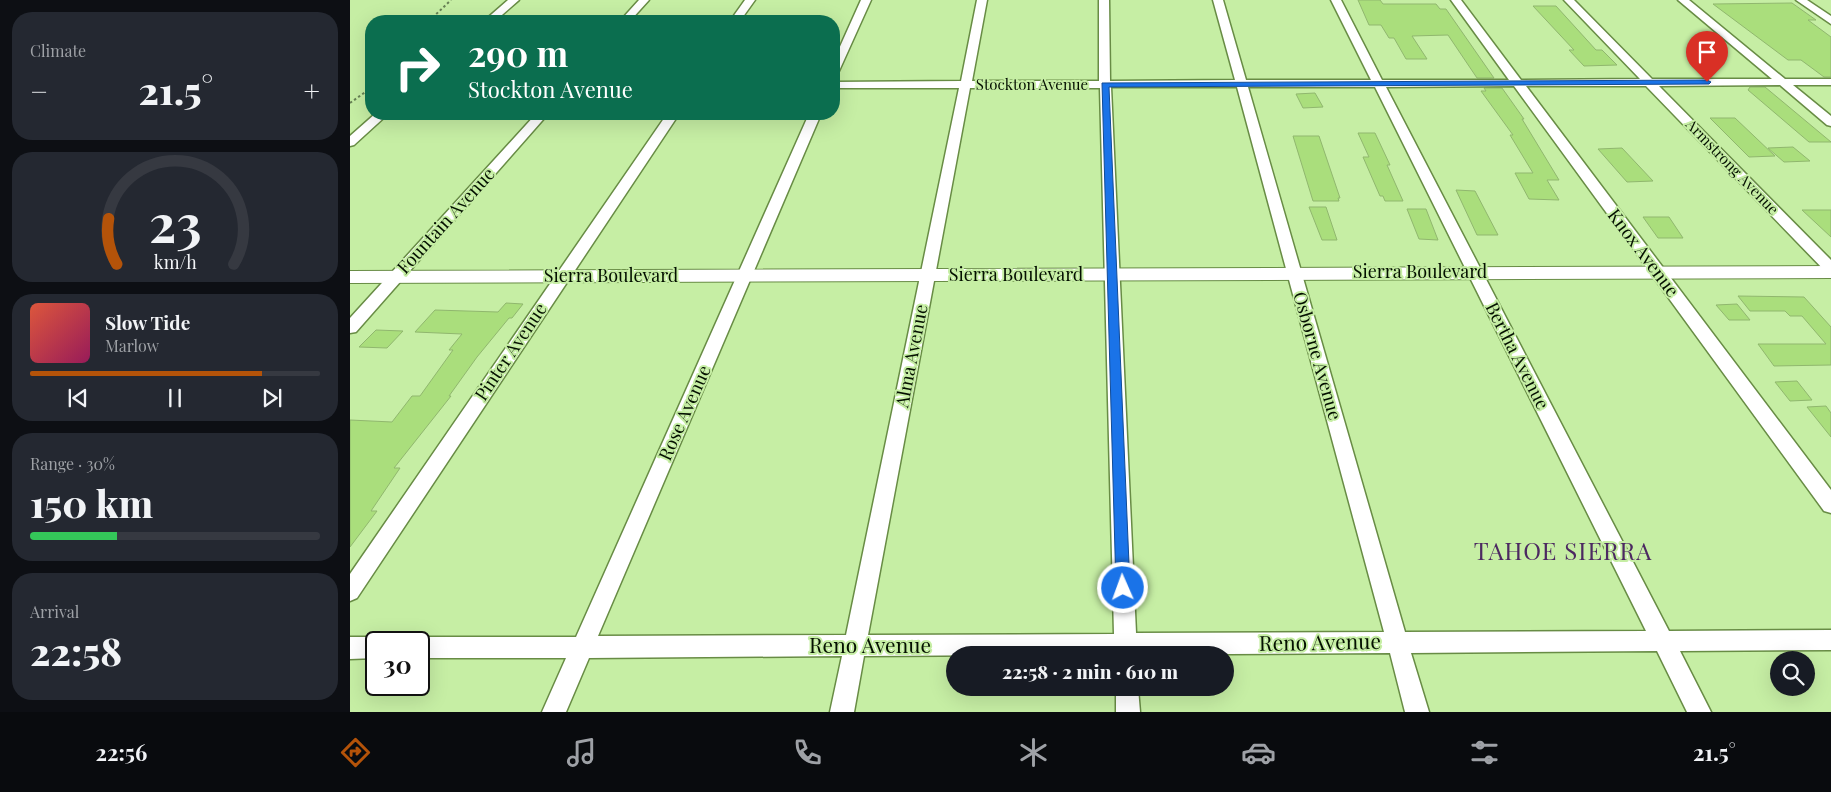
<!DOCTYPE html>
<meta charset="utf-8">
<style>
:root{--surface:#171b24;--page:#242831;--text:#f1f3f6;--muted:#9ea1a6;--line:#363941;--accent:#b45309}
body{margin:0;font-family:"Playfair Display",serif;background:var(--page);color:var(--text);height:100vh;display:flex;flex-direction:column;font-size:19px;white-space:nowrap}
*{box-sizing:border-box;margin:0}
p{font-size:16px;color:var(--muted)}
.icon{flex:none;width:28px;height:28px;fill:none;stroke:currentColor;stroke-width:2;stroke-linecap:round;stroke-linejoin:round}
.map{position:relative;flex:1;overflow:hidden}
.panel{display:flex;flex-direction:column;gap:12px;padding:12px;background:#0d0f14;width:350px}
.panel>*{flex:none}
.hud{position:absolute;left:15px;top:15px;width:475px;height:105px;border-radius:20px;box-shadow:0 5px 20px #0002;background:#0b6e4f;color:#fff;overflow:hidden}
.tools{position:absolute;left:1420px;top:651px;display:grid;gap:10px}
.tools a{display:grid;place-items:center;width:45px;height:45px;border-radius:50%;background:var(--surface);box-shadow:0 5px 20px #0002;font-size:25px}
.speed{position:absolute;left:15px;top:631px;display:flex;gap:10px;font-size:25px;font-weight:700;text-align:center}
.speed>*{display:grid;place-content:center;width:65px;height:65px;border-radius:50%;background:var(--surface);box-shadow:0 5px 20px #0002;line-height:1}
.speed .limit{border:2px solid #111;border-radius:8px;background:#fff;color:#111}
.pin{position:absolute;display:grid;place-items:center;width:42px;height:42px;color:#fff;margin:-51px -21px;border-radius:50% 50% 50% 0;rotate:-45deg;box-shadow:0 0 5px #0007}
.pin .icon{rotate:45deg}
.me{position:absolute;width:55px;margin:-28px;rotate:358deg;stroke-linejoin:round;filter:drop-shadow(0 0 4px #0008)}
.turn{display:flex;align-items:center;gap:18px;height:105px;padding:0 20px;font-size:22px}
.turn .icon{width:65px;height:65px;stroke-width:2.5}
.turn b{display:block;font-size:35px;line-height:42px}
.big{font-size:38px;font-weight:800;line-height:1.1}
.panel .tile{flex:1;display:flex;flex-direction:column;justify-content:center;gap:8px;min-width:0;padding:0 18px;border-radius:20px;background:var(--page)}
.panel .dial{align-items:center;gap:0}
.dial svg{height:130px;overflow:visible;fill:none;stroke:var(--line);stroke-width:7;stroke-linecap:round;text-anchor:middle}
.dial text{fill:var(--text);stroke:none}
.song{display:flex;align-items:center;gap:15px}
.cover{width:60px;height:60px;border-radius:8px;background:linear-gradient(135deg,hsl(10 70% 55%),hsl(330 70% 35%))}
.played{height:5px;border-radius:2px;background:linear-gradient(90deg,var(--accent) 80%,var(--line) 80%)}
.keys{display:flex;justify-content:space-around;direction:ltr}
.heat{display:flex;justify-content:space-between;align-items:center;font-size:28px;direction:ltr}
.charge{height:8px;border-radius:4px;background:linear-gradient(90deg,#34c759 30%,var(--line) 0)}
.trip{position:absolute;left:596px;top:646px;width:288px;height:50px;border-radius:25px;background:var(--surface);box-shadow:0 5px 20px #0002;font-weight:800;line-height:50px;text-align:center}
.tabs{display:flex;height:80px;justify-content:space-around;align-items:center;background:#090b0e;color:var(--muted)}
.tabs .icon{width:35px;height:35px}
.tabs .on{color:var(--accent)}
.tabs b{font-size:22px;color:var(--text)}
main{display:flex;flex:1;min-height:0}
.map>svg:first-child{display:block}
</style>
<main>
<section class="panel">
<div class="tile"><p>Climate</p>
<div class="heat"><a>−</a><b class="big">21.5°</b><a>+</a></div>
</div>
<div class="tile dial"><svg viewBox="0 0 100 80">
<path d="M14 69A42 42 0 1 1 86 69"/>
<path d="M14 69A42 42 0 0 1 9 41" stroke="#b45309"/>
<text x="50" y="56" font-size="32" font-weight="700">23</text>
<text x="50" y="72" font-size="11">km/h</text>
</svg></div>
<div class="tile">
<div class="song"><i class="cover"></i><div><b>Slow Tide</b><p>Marlow</p></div></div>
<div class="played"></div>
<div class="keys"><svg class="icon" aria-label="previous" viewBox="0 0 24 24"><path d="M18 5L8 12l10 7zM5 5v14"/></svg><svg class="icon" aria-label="pause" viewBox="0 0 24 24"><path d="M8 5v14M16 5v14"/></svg><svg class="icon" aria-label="next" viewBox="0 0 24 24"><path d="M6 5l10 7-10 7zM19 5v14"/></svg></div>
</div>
<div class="tile"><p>Range · 30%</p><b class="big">150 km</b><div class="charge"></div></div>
<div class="tile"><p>Arrival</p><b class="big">22:58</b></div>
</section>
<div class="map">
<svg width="1481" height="712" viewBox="0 0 1481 712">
<rect width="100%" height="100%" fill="#c6eea4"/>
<path fill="#aade7c" stroke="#90b76e" d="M1008,0H1030L1033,4H1086L1090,9H1096L1144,78H1127L1098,35L1062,36L1077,59H1056L1044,38H1039L1031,25H1019Z
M1442,3L1466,20H1458L1481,37V77H1474L1451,60H1438L1363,4Z
M1183,6H1206L1246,50H1252L1267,65L1234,66L1219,50H1224Z
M1400,87H1415L1481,142H1459L1398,90Z
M1134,88H1152L1174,119H1172L1209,180H1197L1209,200L1179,199L1165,173H1183L1160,135H1163L1131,91H1136Z
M965,93L973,107L953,108L946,94Z
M1360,118H1385L1425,156L1399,157Z
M1008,133H1025L1040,165H1037L1053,201H1035L1033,196H1030L1013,157H1019Z
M943,136H969L990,198H988L989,201H963Z
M1443,147L1460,161L1434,162L1418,148Z
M1272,148L1303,181L1277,182L1248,149Z
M1106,190L1125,191L1148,235H1127Z
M959,207H976L987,240H972Z
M1057,209H1076L1088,240L1069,239Z
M1452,210H1481V237Z
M1293,217H1319L1333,238H1308Z
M1388,296L1454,297L1481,327V365L1424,366L1408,344H1476L1452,316H1440L1435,311H1400Z
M156,303L173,304L162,318H159L127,357L99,396H101L44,468H50L21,511H27L0,547V420L42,422L62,396H70L103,350H99L112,334L65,332L85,310L148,312Z
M1387,304L1400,320H1379L1366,305Z
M26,330L53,331L37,348L9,347Z
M1447,381L1462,400L1440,401L1425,382Z
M1476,406L1481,413V437L1457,407Z"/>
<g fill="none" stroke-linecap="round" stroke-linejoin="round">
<defs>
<path id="minor" d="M158,0H169L145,21H134Z
M289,0H299L280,21H270Z
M395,0H405L390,21H380Z
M511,0H521L489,71L484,74V60Z
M627,0H637L622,81H749V0H759L760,81L885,80L863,0H873L896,80H1021L981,0H991L1032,80H1159L1101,0H1111L1171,80L1290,79L1214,0H1224L1302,79H1422L1328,0H1339L1435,79H1481V85H1443L1481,116V126L1477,125L1430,85L1309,86L1481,260V274L1476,272L1296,86H1176L1481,490V513L1474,511L1164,86L1036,87L1319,631L1481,630V650L1330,651L1361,712H1337L1307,651L1061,653L1079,712H1055L1040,653L514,656L504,712H480L492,656L239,658L216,712H192L216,658H69V642H60L69,637H226L459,114H471L248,636L496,635L609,88H484V82L611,81ZM761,87H887L1034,632L786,633ZM898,87H1025L1296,631L1055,632ZM620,88H750L764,634L518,635Z
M1446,0H1457L1481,16V24Z
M25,114H38L4,145L0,146V136Z
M186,114H198L6,332L0,333V318Z
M317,114H329L7,598L0,601V574Z
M0,637H26L35,642H26V658L0,659Z
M766,688H788L790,712H766Z"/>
<path id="tertiary" d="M1481,266V278L0,283V271Z"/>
</defs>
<use href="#minor" stroke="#688c45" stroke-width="3"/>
<use href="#tertiary" stroke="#688c45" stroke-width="2"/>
<path stroke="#678154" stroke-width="2" stroke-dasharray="2.5 2.5" stroke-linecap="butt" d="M79,21L101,0
M0,103L21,88"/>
<use href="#minor" fill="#fff" fill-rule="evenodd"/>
<use href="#tertiary" fill="#fff" fill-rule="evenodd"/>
</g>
<path fill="#1a73e8" stroke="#114b97" d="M1357,80L1361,82L1359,84L759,87L780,588L778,593L773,595L768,593L766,588L752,83Z"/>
<g text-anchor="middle" stroke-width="4" stroke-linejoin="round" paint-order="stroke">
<g font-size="15" fill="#041000" stroke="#c6eea4">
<text x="682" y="90">Stockton Avenue</text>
<text transform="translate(1382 167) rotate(46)" y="5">Armstrong Avenue</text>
</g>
<g font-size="18" fill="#041000" stroke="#c6eea4">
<text transform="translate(96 221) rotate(-48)" y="6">Fountain Avenue</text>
<text transform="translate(1293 253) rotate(53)" y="6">Knox Avenue</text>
<text x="1070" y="278">Sierra Boulevard</text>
<text x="666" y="281">Sierra Boulevard</text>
<text x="261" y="282">Sierra Boulevard</text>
<text transform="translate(161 352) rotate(-56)" y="6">Pinter Avenue</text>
<text transform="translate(562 356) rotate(-79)" y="6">Alma Avenue</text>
<text transform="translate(967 356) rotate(74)" y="6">Osborne Avenue</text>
<text transform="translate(1167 356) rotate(63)" y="6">Bertha Avenue</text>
<text transform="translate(335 413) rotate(-66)" y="6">Rose Avenue</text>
</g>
<g font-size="21" fill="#041000" stroke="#c6eea4">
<text transform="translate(970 643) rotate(-1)" y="7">Reno Avenue</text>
<text x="520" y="653">Reno Avenue</text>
</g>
<g font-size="24" letter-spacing="1" fill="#4c2961" stroke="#c6eea4">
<text x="1213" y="560">TAHOE SIERRA</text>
</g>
</g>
</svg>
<div class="tools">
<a><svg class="icon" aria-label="search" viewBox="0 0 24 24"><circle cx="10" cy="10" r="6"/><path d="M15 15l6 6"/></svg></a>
</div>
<div class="speed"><div class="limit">30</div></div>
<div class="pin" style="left:1357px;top:82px;background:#d93025"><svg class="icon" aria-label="arrive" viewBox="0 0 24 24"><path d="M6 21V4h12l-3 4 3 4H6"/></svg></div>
<svg class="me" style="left:773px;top:588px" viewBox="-20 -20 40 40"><circle r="17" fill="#1a73e8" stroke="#fff" stroke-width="3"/><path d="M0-11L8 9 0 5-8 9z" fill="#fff"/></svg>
<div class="trip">22:58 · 2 min · 610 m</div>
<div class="hud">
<div class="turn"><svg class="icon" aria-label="right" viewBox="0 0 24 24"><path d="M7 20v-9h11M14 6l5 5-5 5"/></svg><div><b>290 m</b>Stockton Avenue</div></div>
</div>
</div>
</main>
<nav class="tabs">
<b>22:56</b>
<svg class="icon on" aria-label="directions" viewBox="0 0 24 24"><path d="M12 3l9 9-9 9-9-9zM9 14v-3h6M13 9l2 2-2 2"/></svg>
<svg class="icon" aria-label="music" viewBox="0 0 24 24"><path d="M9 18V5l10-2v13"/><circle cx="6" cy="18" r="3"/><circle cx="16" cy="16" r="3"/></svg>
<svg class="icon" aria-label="phone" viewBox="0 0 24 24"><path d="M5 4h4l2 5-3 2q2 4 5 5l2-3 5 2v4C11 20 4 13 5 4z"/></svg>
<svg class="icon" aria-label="climate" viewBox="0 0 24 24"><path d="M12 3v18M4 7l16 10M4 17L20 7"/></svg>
<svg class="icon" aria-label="car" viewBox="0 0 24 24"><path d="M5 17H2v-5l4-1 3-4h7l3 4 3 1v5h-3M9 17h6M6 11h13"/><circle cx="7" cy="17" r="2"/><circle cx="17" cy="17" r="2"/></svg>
<svg class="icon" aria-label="filters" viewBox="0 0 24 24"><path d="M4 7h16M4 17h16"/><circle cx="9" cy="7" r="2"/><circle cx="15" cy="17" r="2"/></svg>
<b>21.5°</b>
</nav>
